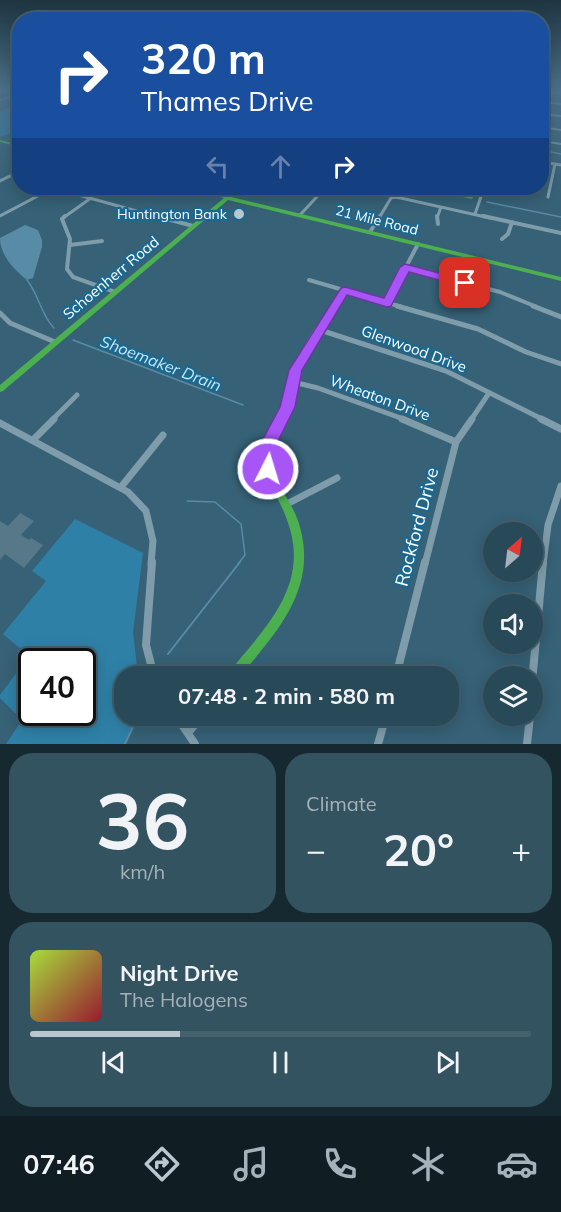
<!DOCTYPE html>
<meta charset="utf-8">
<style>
:root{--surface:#284958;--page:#345361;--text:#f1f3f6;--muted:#a5b2ba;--line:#44616e;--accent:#b9c8cf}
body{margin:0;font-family:Mulish,sans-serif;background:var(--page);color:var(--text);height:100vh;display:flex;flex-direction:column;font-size:22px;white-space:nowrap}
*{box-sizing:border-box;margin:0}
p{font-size:20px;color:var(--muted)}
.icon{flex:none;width:33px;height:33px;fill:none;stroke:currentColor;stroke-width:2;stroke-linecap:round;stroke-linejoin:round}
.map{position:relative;height:744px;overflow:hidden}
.drawer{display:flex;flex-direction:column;gap:9px;padding:9px;background:#162830;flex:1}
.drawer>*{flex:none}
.banner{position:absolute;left:12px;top:12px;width:537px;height:183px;border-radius:24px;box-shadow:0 3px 15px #0003,0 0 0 2px var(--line);background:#1a4fa0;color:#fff;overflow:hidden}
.needle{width:39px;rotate:28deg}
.tools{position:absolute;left:483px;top:522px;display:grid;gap:12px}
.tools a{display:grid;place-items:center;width:60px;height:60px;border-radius:50%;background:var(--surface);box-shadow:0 3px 15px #0003,0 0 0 2px var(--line);font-size:30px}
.speed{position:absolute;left:18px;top:648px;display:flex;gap:12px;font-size:30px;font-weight:700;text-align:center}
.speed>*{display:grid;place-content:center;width:78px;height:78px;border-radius:50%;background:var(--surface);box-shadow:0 3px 15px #0003,0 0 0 2px var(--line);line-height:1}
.speed .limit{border:3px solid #111;border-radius:9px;background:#fff;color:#111}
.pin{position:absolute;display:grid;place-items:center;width:51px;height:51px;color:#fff;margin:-26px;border-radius:12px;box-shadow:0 3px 9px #0006}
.me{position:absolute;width:66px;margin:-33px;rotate:5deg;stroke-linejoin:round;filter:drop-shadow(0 0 4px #0008)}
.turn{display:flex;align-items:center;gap:21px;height:126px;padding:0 30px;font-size:27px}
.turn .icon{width:78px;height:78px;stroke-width:2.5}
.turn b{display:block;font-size:42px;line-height:51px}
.lanes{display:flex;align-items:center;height:57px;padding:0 30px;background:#0003;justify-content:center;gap:30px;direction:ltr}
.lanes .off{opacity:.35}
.big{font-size:45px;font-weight:700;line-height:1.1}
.drawer .widget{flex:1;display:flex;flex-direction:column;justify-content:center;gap:9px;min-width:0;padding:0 21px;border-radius:24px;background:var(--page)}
.drawer .dial{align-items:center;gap:0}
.dial b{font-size:78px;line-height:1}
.song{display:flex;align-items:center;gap:18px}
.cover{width:72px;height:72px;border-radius:9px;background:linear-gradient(135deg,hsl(80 70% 55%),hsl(350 70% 35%))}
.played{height:6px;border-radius:3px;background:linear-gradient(90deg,var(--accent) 30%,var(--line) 30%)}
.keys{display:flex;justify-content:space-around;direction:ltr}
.heat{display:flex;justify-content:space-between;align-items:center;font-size:33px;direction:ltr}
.drawer .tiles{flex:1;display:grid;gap:9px;grid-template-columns:1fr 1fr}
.widget:last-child{grid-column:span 2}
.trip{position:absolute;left:114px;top:666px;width:345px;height:60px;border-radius:24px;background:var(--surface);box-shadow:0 3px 15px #0003,0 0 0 2px var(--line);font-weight:700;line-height:60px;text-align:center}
.menu{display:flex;height:96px;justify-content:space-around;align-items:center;background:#101d23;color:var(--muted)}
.menu .icon{width:42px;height:42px}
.menu .selected{color:var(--accent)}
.menu b{font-size:27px;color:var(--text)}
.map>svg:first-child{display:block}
</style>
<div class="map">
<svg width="561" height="744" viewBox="0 0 561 744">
<rect width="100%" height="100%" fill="#366176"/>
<path fill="#2f80a7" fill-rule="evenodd" d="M19,104V129L0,137V111Z
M75,519L143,553L133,632L138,676H124V716H138L125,744H6L22,720L0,698V695L29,656L3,634L46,581L32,571ZM32,662H82V712H32Z"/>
<path fill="#588ba5" d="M25,225L38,230L42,240V247L33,278L27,280C14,270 0,255 0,238Z"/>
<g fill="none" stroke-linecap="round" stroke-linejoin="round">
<path stroke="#588ba5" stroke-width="1.5" d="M542,150L561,154
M417,188L472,198
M487,202L561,217
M27,280C39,295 41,315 54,328
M73,340L243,405
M187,501L215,502L241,524L245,555L238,564"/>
<path stroke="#588ba5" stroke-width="2" d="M168,654L240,562
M125,744L138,716"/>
</g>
<path fill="#567888" d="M20,513L34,521L21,535L29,540L31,538L43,545L24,568L5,554L0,560V521L8,526Z"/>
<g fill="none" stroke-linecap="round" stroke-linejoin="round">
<path stroke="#7e9ca9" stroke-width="2" d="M4,90L16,95
M542,91L561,93
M0,100L20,94
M542,102L561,104
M542,114L561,116
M542,127L561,130
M542,141L561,144
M11,143L20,140"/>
<path stroke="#7e9ca9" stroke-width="3" d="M542,162L561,165
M0,181L20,171
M53,188L162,218
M548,197L555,164
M475,214L484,188
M300,215L325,188
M0,216L53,188
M63,218L91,198
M379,218L391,198L396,197L490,218
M437,218L441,207"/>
<path stroke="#7e9ca9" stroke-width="4" d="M65,216L62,219L70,239L67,269L73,277L115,292
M156,216L193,226
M437,216L438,224
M483,216L561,233
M370,232L380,216
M502,239L508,234L512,222
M70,245L102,241
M405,267L500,292L537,307
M309,280L402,307
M387,303L418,244"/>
<path stroke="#7e9ca9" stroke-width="5" d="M397,306L478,329L526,352L561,364
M533,306L561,317
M0,313L10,323L55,342
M320,330L446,371L544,420
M293,382L318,388L406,420
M52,420L77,395
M471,420L489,393"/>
<path stroke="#7e9ca9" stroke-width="7" d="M402,419L456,442
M541,419L561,429
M0,423L128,492L146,511L153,541L151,564
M33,440L54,419
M121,487L163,435
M285,505L337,478
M425,564L456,442L472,419
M543,564L548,525L561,486"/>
<path stroke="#7e9ca9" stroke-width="8" d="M152,562L146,645L154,676
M396,676L425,562
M532,683L543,562
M176,716L195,744
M188,733L202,716
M378,744L386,716
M527,744L530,716"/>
<path fill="#4caf50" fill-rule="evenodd" d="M0,140L20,145V147L0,142Z
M185,188H191L226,196L237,188H241L231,197L561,277V281L228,200L3,391L0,392V385L224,198Z
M345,289L348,291C333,314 315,335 304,360C298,376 297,393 291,409C285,424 273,438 272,455C271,479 289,497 297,518C321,584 280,629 240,676H227L229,672C267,626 311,584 287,520C280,498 263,481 264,456C264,439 276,426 282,410C288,396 289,381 294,366C305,338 325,314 343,290Z"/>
</g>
<linearGradient id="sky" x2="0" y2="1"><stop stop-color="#1e3541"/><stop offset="0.46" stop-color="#4c708a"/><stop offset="1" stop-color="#4c708a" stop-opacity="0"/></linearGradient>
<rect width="561" height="194" fill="url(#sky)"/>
<path fill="#a855f7" stroke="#6d37a1" stroke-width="1.5" d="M405,264L469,281L471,283L465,287L409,272L391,306L387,307L347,295L302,370L295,407L278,441L277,469L274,474L268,476L263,474L260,469L262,441L280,407L289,370L341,288L345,287L384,298L400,267Z"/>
<circle fill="#b9c8cf" stroke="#1b6991" stroke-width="2" cx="239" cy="214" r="6"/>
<g text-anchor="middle" stroke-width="4.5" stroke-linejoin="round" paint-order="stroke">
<g font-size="14" fill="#fff" stroke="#1b6991" text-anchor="end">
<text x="227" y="219">Huntington Bank</text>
</g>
<g font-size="14" fill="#fff" stroke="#1b6991">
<text transform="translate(377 220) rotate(14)" y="5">21 Mile Road</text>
</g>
<g font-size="15" fill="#fff" stroke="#1b6991">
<text transform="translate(111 278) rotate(-40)" y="5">Schoenherr Road</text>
<text transform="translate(414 349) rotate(20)" y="5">Glenwood Drive</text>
<text transform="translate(380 398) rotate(20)" y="5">Wheaton Drive</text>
</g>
<g font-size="16" font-style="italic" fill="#c2e6f6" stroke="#1b6991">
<text transform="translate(161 363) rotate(21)" y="6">Shoemaker Drain</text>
</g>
<g font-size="18" fill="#fff" stroke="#1b6991">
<text transform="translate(417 527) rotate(-75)" y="6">Rockford Drive</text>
</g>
</g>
</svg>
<div class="tools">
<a><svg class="needle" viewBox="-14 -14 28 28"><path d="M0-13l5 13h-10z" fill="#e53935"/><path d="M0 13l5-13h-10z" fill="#a5b2ba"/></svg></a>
<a><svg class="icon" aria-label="sound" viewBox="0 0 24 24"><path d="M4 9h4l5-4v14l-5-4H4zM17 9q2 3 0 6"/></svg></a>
<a><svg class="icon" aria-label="layers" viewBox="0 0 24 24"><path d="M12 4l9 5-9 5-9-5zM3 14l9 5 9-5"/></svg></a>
</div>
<div class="speed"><div class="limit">40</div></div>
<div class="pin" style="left:465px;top:283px;background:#d93025"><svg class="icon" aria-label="arrive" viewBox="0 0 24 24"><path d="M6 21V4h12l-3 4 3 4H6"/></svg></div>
<svg class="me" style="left:268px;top:469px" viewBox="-20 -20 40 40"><circle r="17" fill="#a855f7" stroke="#fff" stroke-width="3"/><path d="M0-11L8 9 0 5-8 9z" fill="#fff"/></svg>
<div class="trip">07:48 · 2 min · 580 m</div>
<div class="banner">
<div class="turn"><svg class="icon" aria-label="right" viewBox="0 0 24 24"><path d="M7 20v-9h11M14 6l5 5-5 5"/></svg><div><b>320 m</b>Thames Drive</div></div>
<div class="lanes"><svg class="icon off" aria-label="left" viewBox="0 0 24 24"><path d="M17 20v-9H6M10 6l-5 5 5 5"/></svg><svg class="icon off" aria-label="ahead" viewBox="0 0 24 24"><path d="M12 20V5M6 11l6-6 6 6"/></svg><svg class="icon" aria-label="right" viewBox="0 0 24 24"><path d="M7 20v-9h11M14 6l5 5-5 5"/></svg></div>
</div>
</div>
<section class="drawer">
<div class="tiles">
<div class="widget dial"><b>36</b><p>km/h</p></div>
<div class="widget"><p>Climate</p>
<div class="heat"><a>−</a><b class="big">20°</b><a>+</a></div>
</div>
<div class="widget">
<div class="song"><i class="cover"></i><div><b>Night Drive</b><p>The Halogens</p></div></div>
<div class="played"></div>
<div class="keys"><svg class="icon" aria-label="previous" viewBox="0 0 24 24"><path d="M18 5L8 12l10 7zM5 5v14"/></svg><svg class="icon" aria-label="pause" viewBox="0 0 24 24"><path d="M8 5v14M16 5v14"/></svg><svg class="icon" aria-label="next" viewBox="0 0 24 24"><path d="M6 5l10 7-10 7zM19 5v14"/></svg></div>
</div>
</div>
</section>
<nav class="menu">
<b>07:46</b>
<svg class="icon selected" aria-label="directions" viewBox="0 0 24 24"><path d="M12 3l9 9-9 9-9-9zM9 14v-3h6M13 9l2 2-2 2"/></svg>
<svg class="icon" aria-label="music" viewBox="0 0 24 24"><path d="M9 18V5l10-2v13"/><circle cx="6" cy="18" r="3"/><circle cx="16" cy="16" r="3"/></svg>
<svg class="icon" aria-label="phone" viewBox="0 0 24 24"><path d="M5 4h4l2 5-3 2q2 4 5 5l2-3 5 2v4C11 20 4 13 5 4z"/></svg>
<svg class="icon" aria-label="climate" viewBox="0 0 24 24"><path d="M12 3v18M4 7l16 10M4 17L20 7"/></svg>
<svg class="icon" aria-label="car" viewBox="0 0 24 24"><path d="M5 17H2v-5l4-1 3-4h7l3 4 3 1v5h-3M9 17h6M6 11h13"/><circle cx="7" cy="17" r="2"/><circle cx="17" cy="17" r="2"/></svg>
</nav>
